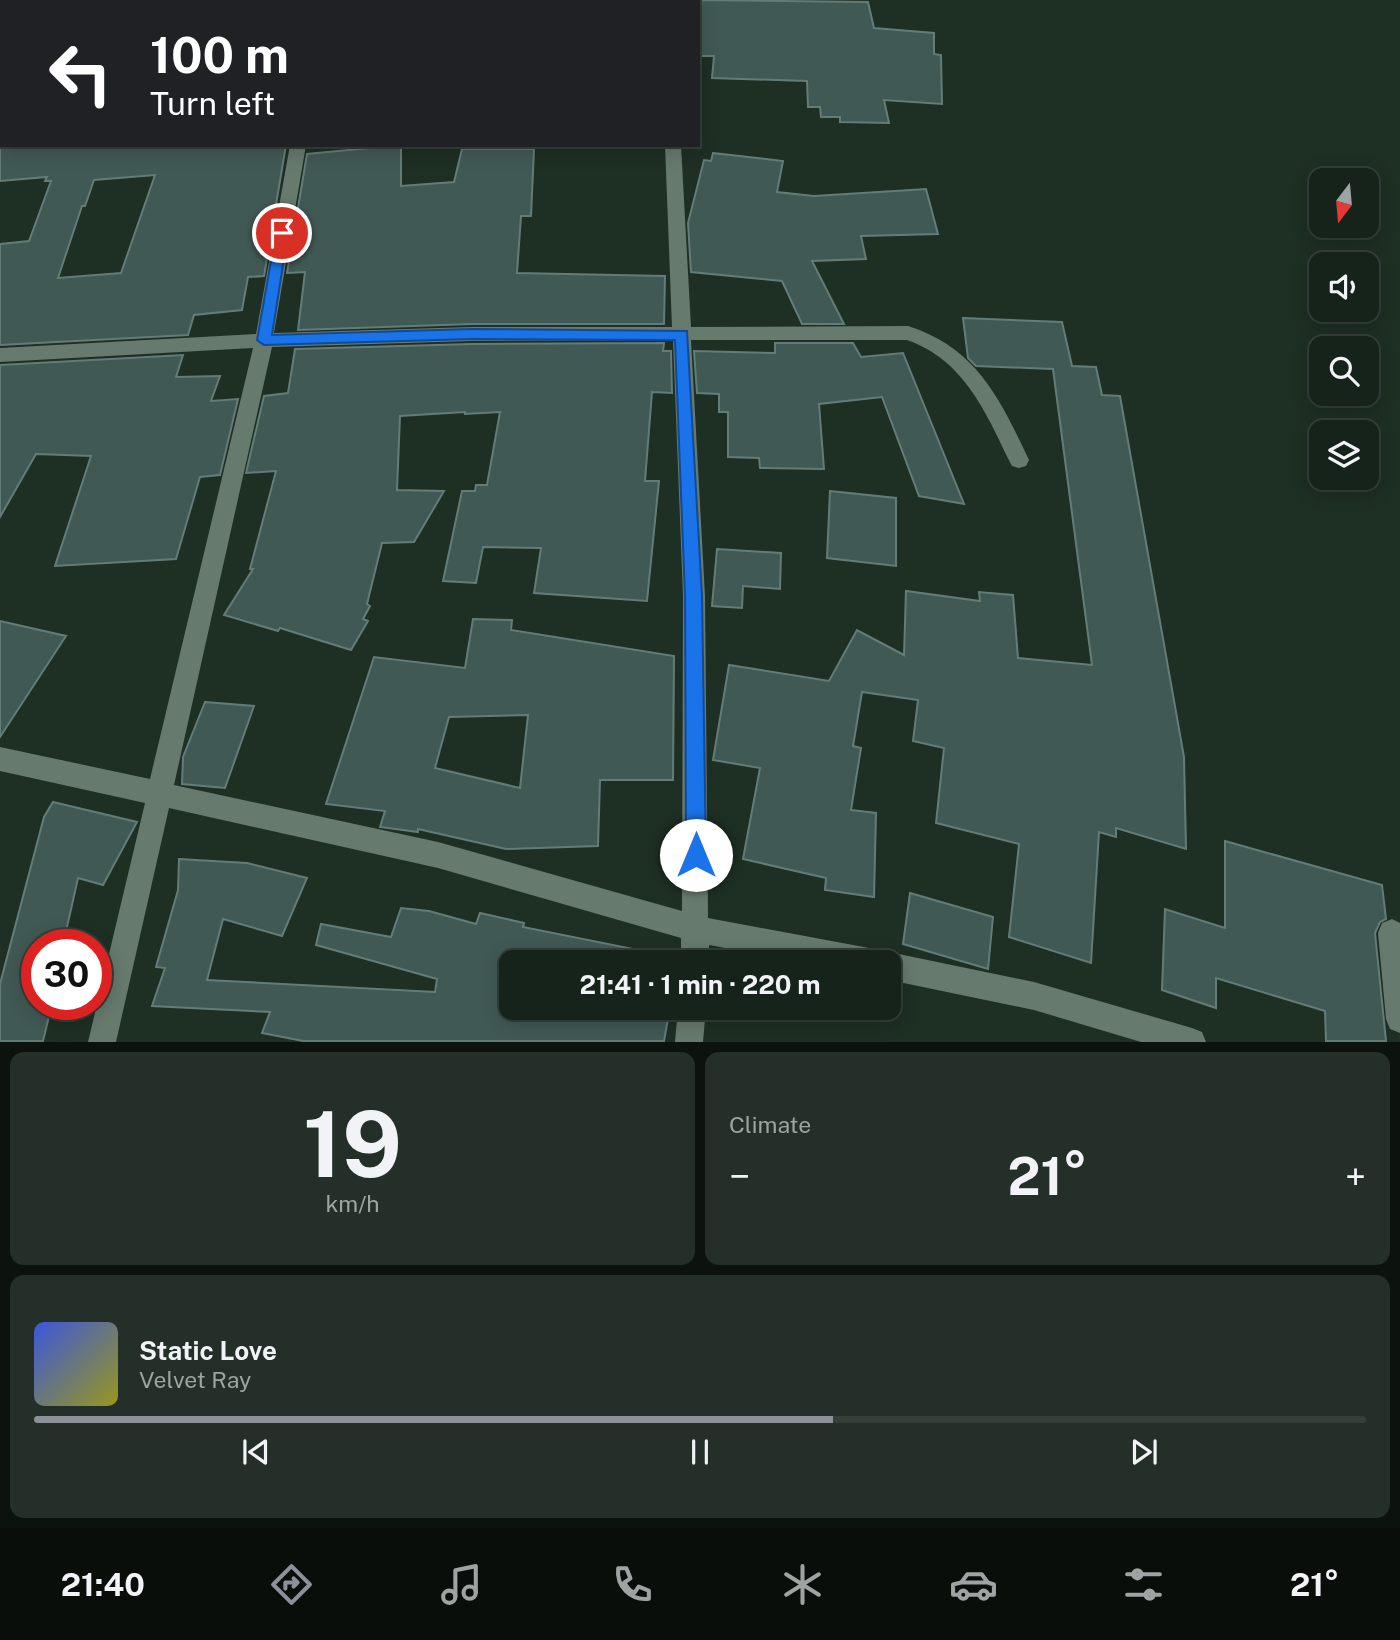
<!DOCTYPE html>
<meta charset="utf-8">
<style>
:root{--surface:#16231b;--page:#232f28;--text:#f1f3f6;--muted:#9ea4a3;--line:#35403a;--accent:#8c9099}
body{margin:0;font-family:"Public Sans",sans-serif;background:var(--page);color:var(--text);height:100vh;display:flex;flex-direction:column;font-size:26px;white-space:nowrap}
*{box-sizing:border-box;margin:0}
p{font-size:23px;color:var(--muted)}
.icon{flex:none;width:38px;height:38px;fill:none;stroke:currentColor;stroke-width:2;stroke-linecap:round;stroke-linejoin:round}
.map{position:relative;height:1042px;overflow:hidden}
.details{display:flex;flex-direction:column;gap:10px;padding:10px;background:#0c130f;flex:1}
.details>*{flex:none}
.guide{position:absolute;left:0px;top:0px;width:700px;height:147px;box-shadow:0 4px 18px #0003,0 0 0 2px var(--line);background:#202124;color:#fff;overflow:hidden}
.needle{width:46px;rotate:196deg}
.controls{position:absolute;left:1309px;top:168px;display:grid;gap:14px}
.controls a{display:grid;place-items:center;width:70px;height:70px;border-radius:14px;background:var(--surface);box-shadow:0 4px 18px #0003,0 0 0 2px var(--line);font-size:35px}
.speed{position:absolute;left:21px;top:929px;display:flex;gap:14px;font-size:35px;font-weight:700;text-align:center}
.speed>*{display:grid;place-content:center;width:91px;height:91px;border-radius:50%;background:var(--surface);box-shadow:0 4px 18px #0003,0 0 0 2px var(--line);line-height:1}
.speed .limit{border:10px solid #d22;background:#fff;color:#111}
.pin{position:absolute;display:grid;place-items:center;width:60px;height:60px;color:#fff;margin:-30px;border:4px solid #fff;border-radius:50%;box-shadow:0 2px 7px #0007}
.me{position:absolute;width:77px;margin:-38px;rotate:0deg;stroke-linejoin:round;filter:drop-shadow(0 0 5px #0008)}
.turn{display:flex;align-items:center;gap:24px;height:147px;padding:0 35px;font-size:32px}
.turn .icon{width:91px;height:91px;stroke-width:2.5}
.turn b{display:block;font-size:49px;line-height:60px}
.big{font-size:52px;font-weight:700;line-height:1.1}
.details .widget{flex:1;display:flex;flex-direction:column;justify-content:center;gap:10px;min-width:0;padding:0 24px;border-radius:14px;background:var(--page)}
.details .dial{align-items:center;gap:0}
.dial b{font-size:91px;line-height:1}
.song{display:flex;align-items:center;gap:21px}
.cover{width:84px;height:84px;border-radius:10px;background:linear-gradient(135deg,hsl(230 70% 55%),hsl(60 70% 35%))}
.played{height:7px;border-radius:4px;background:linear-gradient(90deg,var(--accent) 60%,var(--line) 60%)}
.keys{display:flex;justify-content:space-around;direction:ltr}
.heat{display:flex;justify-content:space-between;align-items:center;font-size:38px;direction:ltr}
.details .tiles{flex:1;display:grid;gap:10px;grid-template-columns:1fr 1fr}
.widget:last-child{grid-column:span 2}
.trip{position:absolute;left:499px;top:950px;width:402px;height:70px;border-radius:14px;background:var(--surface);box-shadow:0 4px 18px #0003,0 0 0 2px var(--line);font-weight:700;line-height:70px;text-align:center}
.dock{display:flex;height:112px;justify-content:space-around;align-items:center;background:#090e0b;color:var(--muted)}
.dock .icon{width:49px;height:49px}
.dock .current{color:var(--accent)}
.dock b{font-size:32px;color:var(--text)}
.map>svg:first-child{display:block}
</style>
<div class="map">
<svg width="1400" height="1042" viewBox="0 0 1400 1042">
<rect width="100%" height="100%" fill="#1e2f24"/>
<path fill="#415955" stroke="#647c78" stroke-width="2" fill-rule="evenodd" d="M698,0L868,2L874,28L934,33V54L941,55L942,104L884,100L889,123L840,122V117H821L820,107H808L807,81L712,78L714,56H698Z
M0,145H286L264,276L248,277L242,310L194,315L188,335L0,345V244L29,241L51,181H45L47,177L0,181ZM155,175L121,273L58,278L82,206H85L94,180Z
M401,145V186L454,182L462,149H534L531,216H521L517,273L665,276L664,324H472L298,330L305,272L287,273L307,154Z
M713,153L783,161L777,192L814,196L926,189L938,234L861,236L866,259L812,261L844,324H802L782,281L691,272L688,223L704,160L711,161Z
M963,318L1062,322L1072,366L1096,367L1102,395L1120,396L1184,757L1186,849L1116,828V837L1099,832L1091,963L1009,937L1019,844L936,823L944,748L913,741L918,700L862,692L853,746L861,748L851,810L876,813L874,897L825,890L826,878L743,859L760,768L713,760L729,665L829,681L857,630L904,655L906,591L980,601L979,592L1013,595L1018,658L1092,665L1053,369L976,366L968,358Z
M664,343L663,351H671L672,393L652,392L645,481H659L647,601L534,593L541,548L483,547L476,583L443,581L462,491H475L476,485H487L500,412L465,414V412L400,416L397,490L444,491L414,542L382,543L367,604L370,606L363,619L368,621L351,650L280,628L278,631L224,615L253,569H250L276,471L246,473L264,396L288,393L295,349L472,344Z
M775,343H853L861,357L903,353L964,504L919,496L882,397L819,404L824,469L760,468L759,458L728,457V412H719V394L697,393L694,351L775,353Z
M183,355L176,377L220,376L211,401L238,399L220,475L200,477L176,559L55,566L91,456L36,454L0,517V365Z
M830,491L896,498V566L827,558Z
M717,549L781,553L780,589L743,586L742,608L712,606Z
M473,619L512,620L511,630L674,656L673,780H600L598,846L506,849L418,829V832L380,827L385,811L326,804L374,657L465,668ZM528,715L520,788L435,768L449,717Z
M0,621L66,636L0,737Z
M205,702L254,706L225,788L182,784L183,757Z
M53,802L137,822L103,885L78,878L63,945H37V1004H52L43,1041H0V984L44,817Z
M1225,841L1382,885L1386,919L1380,922L1375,933L1386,1041H1326L1325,1011L1216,978V1008L1162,990L1165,909L1225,928Z
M179,859L247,863L307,878L282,936L223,919L207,980L435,992L437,979L316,945L321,924L391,937L401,908L429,911L476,924L480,913L524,923L523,927L678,958V962H511V1008H670L664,1041H303L262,1033L270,1012L152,1006L165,968L156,967L178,890Z
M910,893L993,917L988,969L903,944Z"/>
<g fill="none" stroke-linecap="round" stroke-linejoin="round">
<path fill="#677a6e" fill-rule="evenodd" d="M285,0H314L283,2Z
M320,0H334V2H320Z
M663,0H677V2H663Z
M0,26H2V34H0Z
M290,145H306L274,333L472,327H672L665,145H681L691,327L908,326C977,348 1000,399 1029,460L1026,466L1019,468L1012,466C986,414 966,361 907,340H691L705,596L708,918L869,948L879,952L880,956L889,952L1034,982L1192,1028L1202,1032L1206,1042H1141L1034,1010L889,980V962H800L709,945V962H681V938L438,868L169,808L116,1042H88L145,803L0,771V747L150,779L253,348L0,362V348L256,334ZM673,340L683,596L682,911L438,842L174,785L272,347L472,341Z
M1392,919L1400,923V1033L1390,1029L1386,1019L1378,933L1382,923Z
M678,1008H706L703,1042H675Z"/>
</g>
<path fill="#1a73e8" stroke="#114b97" stroke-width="2" d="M282,229L288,233L272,335L472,329L687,331L702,596L706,855L703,862L696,865L689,862L686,855L685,596L675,340L472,339L264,345L257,340L276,233Z"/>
</svg>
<div class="controls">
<a><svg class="needle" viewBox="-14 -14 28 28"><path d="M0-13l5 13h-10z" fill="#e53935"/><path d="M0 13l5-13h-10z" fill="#9ea4a3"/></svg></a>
<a><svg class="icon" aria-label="sound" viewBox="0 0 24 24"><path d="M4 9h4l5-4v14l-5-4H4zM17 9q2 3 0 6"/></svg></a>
<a><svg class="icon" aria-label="search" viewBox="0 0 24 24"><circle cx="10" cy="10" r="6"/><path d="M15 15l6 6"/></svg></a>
<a><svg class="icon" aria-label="layers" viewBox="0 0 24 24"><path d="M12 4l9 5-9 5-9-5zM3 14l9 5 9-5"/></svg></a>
</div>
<div class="speed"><div class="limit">30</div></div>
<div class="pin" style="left:282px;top:233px;background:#d93025"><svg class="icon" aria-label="arrive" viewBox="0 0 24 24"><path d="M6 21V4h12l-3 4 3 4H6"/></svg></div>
<svg class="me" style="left:696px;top:855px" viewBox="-20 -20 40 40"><circle r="19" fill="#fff"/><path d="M0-13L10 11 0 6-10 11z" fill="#1a73e8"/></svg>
<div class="trip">21:41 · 1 min · 220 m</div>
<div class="guide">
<div class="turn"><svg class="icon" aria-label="left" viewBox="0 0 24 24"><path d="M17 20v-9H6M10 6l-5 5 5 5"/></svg><div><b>100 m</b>Turn left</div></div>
</div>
</div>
<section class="details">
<div class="tiles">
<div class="widget dial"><b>19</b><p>km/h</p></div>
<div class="widget"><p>Climate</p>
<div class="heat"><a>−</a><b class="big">21°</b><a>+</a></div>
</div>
<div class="widget">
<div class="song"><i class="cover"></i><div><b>Static Love</b><p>Velvet Ray</p></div></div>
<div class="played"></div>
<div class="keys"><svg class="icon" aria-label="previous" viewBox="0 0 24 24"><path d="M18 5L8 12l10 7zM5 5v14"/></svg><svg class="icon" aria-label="pause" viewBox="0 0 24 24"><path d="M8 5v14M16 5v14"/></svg><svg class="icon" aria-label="next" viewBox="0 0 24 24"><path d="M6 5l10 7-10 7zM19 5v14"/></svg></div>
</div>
</div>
</section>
<nav class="dock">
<b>21:40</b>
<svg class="icon current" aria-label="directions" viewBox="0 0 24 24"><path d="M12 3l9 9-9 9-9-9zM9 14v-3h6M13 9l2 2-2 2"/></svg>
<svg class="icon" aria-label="music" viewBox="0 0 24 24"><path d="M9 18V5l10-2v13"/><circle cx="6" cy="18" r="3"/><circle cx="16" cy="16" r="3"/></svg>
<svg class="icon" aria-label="phone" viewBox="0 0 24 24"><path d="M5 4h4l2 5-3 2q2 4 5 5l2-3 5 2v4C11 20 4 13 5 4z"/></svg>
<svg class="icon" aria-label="climate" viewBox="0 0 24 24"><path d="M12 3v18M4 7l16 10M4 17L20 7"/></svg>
<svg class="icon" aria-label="car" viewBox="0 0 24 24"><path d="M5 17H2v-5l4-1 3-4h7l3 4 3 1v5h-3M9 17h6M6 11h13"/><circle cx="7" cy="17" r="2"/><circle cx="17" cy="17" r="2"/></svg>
<svg class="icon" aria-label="filters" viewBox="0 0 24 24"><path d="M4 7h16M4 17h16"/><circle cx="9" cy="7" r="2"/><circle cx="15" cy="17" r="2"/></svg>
<b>21°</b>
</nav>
